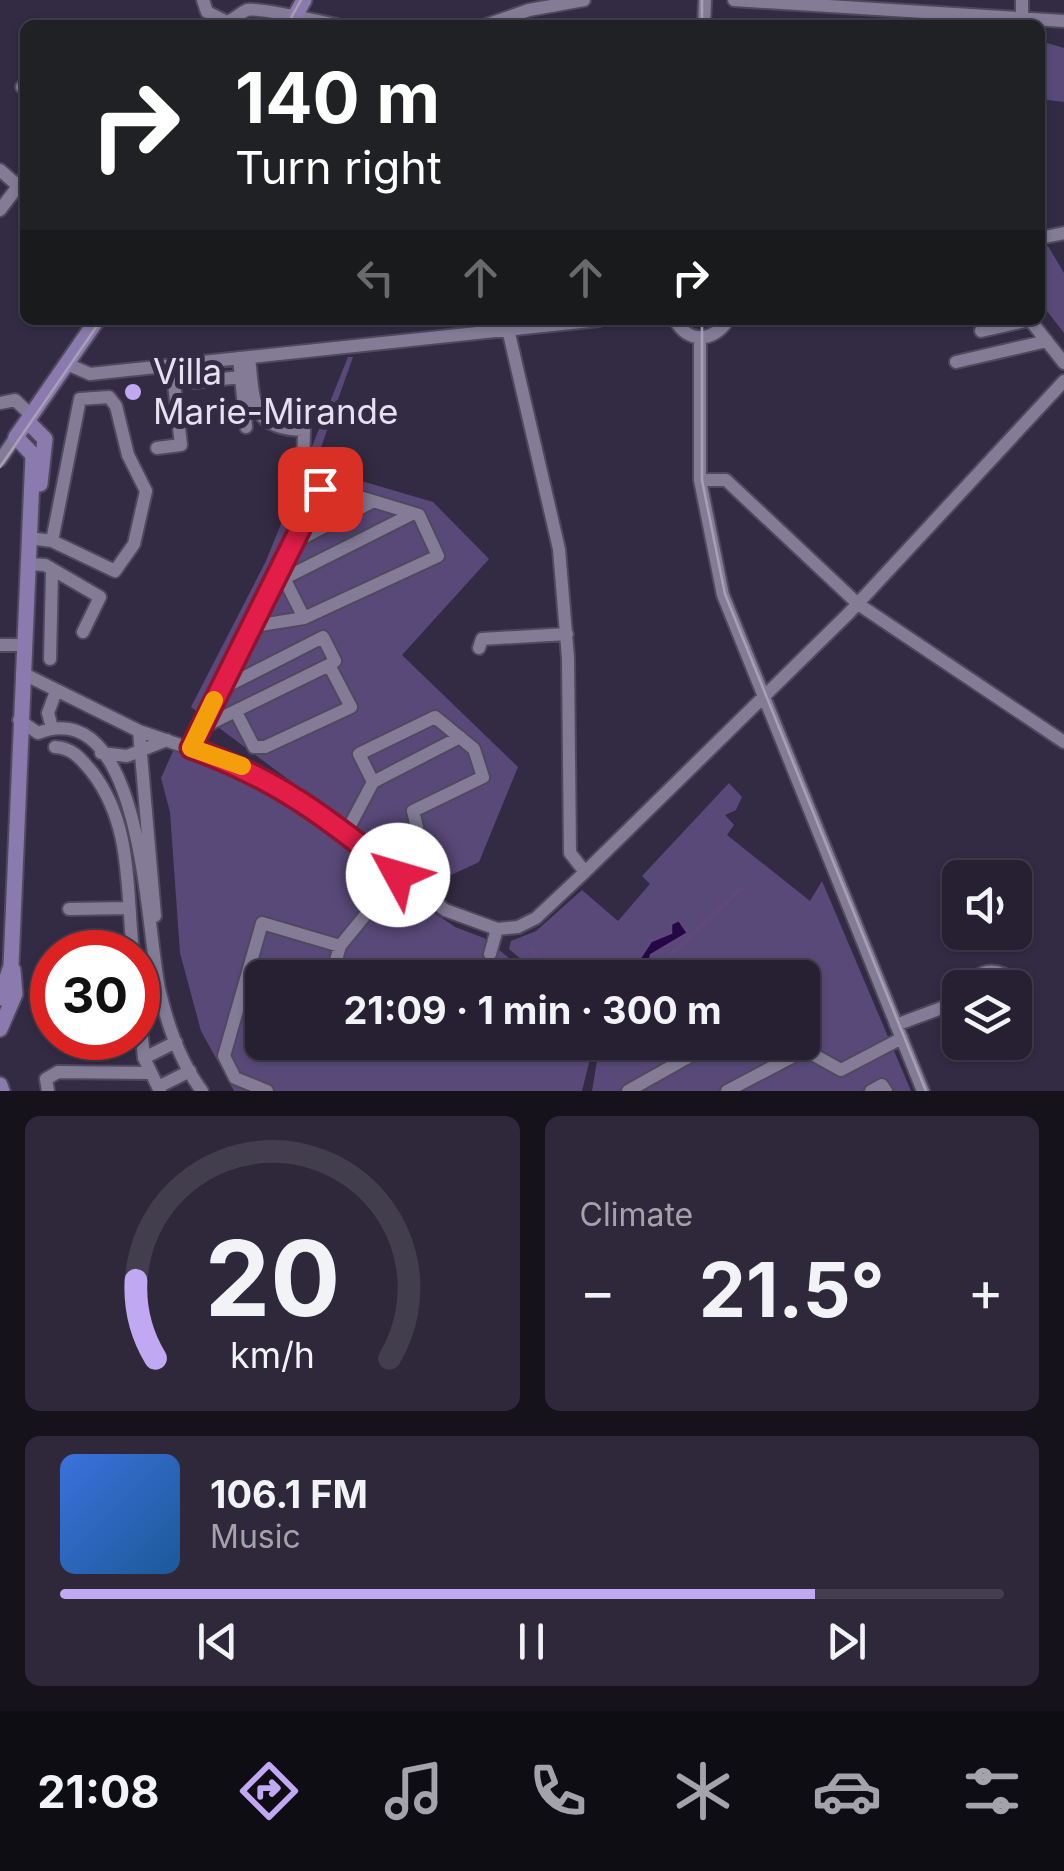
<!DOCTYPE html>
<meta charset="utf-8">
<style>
:root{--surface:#262032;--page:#2e283a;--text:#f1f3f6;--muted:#a4a3ac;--line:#423e4d;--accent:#c0a8f3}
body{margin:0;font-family:Inter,sans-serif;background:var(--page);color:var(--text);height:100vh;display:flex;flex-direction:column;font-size:38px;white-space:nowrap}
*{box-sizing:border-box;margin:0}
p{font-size:32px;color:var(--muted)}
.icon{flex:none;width:55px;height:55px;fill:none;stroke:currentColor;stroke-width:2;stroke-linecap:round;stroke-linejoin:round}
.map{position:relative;height:1091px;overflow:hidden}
.sheet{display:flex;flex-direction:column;gap:25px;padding:25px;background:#15121c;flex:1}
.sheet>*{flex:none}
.guide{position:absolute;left:20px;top:20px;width:1025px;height:305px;border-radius:15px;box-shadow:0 2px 8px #0004,0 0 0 2px var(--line);background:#202124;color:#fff;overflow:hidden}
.tools{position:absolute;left:942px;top:860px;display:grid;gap:20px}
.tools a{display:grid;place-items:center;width:90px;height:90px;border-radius:15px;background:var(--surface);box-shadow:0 2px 8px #0004,0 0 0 2px var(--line);font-size:50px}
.speed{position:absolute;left:30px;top:930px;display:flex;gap:20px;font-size:50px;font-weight:700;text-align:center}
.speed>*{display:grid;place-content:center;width:130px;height:130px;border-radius:50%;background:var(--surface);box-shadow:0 2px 8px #0004,0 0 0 2px var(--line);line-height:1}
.speed .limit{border:15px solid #d22;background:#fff;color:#111}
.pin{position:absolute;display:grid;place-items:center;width:85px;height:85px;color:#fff;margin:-42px;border-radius:20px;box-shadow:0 5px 15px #0006}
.me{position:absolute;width:110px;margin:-55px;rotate:309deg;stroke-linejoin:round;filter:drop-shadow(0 0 8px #0008)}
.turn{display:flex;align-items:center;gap:35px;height:210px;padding:0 50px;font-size:45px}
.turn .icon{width:130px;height:130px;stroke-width:2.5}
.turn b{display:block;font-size:70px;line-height:85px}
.lanes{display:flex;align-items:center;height:95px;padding:0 50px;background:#0003;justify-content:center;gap:50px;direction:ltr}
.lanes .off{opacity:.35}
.big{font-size:75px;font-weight:700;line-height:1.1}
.sheet .card{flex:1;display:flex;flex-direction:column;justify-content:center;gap:15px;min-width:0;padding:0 35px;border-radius:15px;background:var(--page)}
.sheet .dial{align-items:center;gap:0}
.dial svg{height:260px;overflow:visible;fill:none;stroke:var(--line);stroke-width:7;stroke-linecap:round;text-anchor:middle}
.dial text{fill:var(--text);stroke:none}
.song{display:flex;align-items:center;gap:30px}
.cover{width:120px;height:120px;border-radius:15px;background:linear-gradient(135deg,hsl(220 70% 55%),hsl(210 70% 35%))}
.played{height:10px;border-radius:5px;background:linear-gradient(90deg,var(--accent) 80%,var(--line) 80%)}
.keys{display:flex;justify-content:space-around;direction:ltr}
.heat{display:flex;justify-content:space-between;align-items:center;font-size:55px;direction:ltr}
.sheet .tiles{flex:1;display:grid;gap:25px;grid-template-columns:1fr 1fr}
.card:last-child{grid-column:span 2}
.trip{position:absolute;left:245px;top:960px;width:575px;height:100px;border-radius:15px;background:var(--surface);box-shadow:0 2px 8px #0004,0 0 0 2px var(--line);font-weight:700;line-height:100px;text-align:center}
.menu{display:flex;height:160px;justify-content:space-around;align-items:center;background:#0f0d14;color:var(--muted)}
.menu .icon{width:70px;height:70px}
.menu .current{color:var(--accent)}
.menu b{font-size:45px;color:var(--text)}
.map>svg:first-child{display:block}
</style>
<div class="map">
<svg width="1064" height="1091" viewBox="0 0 1064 1091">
<rect width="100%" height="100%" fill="#332b43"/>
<path fill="#594979" d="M1040,41L1064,48V102L1040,99Z
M1048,246L1064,273V333L1040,302V248Z
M348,357H353L314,467L433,502L489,559L402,655L518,767L479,862L430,885L191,707L266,561Z
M174,749L270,790L317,818L411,897L455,927L484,938L533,977L262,978V1042L594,1043L582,1091H234L201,1031L180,953L170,812L161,778Z
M729,783L742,797L736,810L725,815L734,825L727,835L810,901L822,881L911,1091H592L600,1043L802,1042V978L542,977L509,949L511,941L536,931L582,890L618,921L650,884L642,876Z"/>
<path fill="#250747" stroke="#5f487a" stroke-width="2.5" d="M679,920L688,933L651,955L646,977H633L630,973L651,941L671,933V924Z"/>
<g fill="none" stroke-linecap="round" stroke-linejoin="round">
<path stroke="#5f487a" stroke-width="4" d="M530,949L564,978
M646,978L743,887"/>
<defs>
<path id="minor" d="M203,0L207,12L227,22C236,19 240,13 247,10C256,7 323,22 337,25
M734,0L1064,21
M1022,19V0
M486,25L529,10L584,0
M704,25L705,0
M22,87H25
M0,170L17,185
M0,210L25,177
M1040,238L1064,233
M675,320C689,344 713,342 728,320
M1030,320L1064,363
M508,329L559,549L568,658L570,853L585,872
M981,331L1029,320
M700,338V480L723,595L923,1091
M249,357C254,402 250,429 304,430L303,471
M239,358L246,427
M956,362L1047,341
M67,364L90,374L599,320
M194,382L241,377
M0,403L15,400L31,415
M157,448L181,445L172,366
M0,460L16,437
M700,480H726L858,604L1064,742
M29,538L52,541L115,571L134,544L146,491L128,455L116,406L109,397L80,399L52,541
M295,542L372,502
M27,564L45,565L100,597L83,632
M284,578L304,618
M254,626L304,618L438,556L419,515L327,487L320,489L277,582
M0,645H23
M479,648L482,639L567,634
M50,659L52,571
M22,673L139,731L250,769L311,805L445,910L497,929L518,927L536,918L585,872L849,613L1064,381
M221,689L323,637L335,661L329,665
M19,720L38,733C145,691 146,937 160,993C168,1026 181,1063 202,1091
M52,728L48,713L56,691
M201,728L329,665L351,707L265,747H254L236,712
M139,731L155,916
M55,747C73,748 81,759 92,772C133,825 126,890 133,952
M191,747L277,582L410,515
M101,753L127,756L167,740
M373,782L460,737
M346,833L373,782L359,754L435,717L474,749L483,777L413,811L417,827L405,845H390L377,839L368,851
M69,909L128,908
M490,954L497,929
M331,978L340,946
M970,988C976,973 988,968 1003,974L1014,988
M138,998L144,1058L160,1091
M896,1025L960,1001
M801,1042L805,1050L841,1070L902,1038
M144,1058L176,1042
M158,1087L190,1071
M48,1091L46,1079L58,1072L151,1073
M267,1091L235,1078L224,1056L262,923L340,946L398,875
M628,1091L715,1042
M727,1091L805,1050
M871,1091L882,1085L886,1091"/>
<path id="major" d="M290,25L304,0
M27,421L45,439L40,484
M0,998L11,966L33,455L16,437L97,320
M0,1029L15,994L13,970
M0,1085L2,1091"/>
</defs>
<use href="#minor" stroke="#50495d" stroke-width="16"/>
<use href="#major" stroke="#50495d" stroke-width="19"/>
<use href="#minor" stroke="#847c97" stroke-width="12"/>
<use href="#major" stroke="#8a7aad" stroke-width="15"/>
<path stroke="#a6a1b4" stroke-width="2.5" d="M287,25L301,0
M702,25V0
M702,320V480L725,594L926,1091
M0,467L101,320"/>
</g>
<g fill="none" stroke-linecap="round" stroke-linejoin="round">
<defs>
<path id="route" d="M320,489L191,748C278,779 327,818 398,875"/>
</defs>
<use href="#route" stroke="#92132f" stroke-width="25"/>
<use href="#route" stroke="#e11d48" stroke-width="18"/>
<path stroke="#f59e0b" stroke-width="18" d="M214,700L191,748L242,766"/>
</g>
<circle fill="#c0a8f3" stroke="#332b43" stroke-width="4" cx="133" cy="392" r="10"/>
<g text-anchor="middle" stroke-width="10" stroke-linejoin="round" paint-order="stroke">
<g font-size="35" fill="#e5e1f1" stroke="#332b43" text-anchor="start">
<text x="153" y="384">Villa<tspan x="153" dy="40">Marie-Mirande</tspan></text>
</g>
</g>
</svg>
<div class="tools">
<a><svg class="icon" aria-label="sound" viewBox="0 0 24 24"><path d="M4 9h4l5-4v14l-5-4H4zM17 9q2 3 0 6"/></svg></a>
<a><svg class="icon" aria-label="layers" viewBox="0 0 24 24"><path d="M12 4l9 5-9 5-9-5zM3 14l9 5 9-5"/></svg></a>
</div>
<div class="speed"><div class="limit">30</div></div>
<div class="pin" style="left:320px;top:489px;background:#d93025"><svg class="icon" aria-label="arrive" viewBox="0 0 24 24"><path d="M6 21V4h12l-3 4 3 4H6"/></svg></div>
<svg class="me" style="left:398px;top:875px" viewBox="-20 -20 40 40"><circle r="19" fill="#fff"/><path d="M0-13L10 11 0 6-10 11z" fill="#e11d48"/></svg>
<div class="trip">21:09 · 1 min · 300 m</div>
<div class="guide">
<div class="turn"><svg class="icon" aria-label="right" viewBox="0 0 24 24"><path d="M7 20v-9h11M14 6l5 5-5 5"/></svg><div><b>140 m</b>Turn right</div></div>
<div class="lanes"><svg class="icon off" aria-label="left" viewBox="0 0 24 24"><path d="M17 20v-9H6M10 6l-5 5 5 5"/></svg><svg class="icon off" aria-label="ahead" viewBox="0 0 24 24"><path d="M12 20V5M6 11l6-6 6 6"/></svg><svg class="icon off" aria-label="ahead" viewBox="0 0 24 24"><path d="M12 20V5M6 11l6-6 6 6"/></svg><svg class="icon" aria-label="right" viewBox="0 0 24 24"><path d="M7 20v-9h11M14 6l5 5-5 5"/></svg></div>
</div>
</div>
<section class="sheet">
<div class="tiles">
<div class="card dial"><svg viewBox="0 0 100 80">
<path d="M14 69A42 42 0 1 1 86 69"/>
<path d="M14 69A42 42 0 0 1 8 45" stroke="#c0a8f3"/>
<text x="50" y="56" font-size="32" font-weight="700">20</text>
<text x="50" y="72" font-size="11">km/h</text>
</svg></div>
<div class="card"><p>Climate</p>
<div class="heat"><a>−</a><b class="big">21.5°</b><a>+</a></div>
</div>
<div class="card">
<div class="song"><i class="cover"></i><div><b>106.1 FM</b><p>Music</p></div></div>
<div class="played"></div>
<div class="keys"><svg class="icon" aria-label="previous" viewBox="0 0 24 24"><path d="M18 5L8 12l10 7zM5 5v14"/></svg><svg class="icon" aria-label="pause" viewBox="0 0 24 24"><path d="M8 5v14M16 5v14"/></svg><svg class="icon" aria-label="next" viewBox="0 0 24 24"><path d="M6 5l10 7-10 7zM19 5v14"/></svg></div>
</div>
</div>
</section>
<nav class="menu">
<b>21:08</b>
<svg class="icon current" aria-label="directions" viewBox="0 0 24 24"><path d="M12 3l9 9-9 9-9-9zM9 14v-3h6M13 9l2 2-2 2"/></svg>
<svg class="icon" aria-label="music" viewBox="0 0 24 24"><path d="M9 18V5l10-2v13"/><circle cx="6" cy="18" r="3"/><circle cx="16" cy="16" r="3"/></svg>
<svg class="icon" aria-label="phone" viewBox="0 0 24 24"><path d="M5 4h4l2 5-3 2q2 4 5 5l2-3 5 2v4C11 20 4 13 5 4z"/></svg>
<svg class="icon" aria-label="climate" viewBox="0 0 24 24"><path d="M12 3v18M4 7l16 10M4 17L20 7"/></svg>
<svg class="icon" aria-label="car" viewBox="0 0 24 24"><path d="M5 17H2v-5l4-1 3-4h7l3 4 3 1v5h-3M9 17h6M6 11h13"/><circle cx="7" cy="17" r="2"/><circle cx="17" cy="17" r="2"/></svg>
<svg class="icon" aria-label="filters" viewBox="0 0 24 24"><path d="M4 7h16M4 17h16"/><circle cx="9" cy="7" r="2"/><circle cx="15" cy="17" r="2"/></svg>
</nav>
